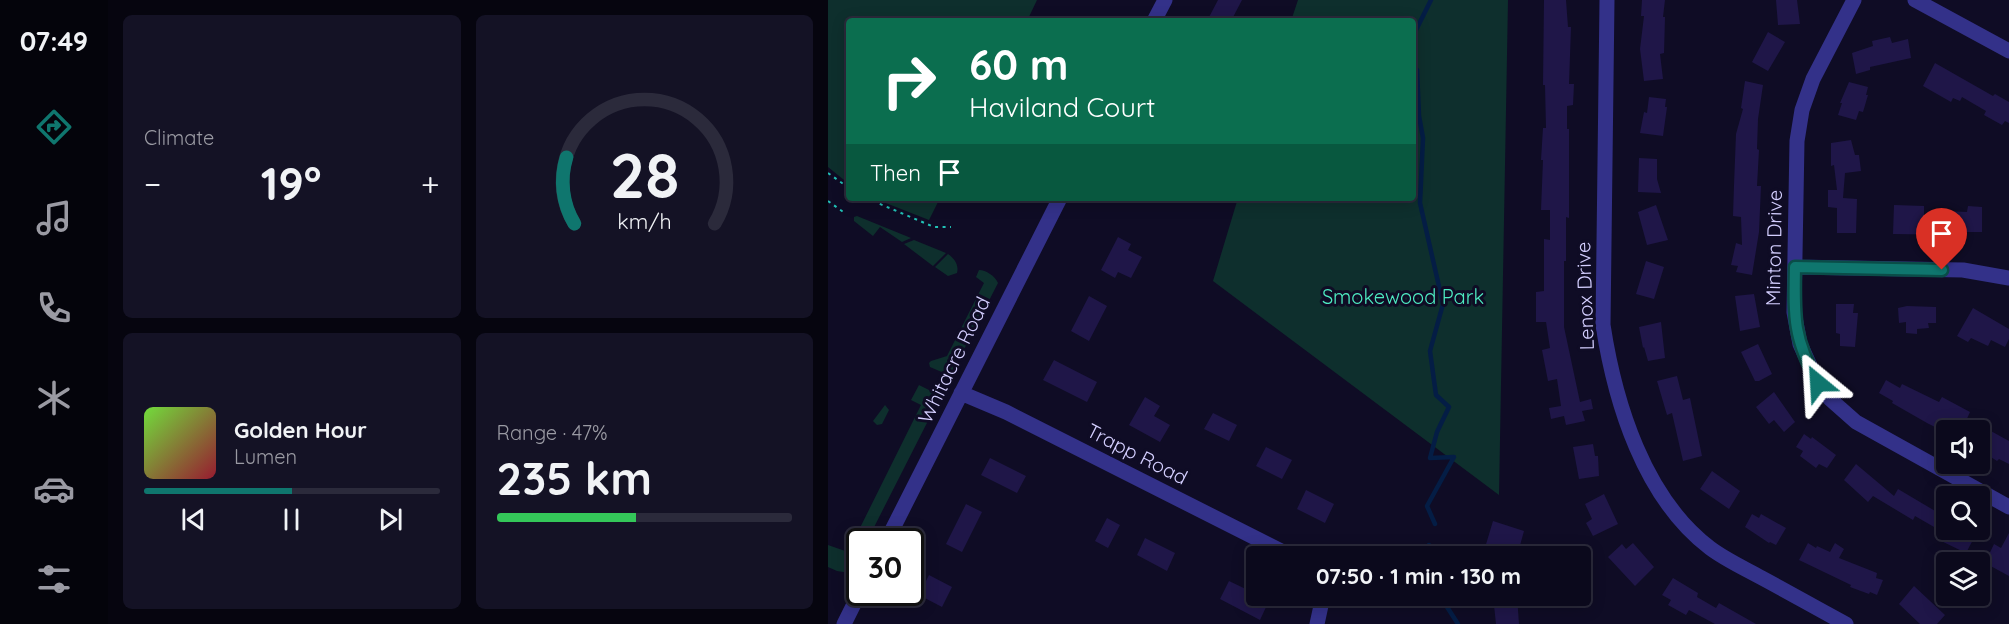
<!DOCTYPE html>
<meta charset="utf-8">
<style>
:root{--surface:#0b091c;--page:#141225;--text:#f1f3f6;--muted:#9a9aa3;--line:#2b2a3b;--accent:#0f766e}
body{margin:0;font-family:Quicksand,sans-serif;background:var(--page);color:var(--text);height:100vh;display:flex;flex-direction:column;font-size:22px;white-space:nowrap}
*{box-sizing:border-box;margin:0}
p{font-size:20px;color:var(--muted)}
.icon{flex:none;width:33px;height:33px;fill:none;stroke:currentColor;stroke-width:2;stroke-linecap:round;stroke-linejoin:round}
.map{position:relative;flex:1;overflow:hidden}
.panel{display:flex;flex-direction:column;gap:15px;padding:15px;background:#06050f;width:720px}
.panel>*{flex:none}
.top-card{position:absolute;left:18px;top:18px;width:570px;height:183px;border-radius:6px;box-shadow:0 3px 15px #0003,0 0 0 2px var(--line);background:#0b6e4f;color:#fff;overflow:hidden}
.fabs{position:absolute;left:1108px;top:420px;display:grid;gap:12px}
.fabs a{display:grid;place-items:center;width:54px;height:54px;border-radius:6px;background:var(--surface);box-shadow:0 3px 15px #0003,0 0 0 2px var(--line);font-size:30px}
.speed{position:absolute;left:18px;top:528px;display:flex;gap:12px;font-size:30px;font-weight:700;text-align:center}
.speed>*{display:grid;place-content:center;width:78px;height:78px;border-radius:50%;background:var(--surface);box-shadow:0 3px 15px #0003,0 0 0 2px var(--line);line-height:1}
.speed .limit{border:3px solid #111;border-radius:9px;background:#fff;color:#111}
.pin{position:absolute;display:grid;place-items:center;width:51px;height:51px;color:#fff;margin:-62px -26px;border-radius:50% 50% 50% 0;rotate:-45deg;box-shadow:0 0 6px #0007}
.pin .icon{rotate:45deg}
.me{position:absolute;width:66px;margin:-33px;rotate:333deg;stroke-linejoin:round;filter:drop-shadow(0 0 4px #0008)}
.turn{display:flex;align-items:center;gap:21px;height:126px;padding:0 24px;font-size:27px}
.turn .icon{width:78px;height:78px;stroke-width:2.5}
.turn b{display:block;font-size:42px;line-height:51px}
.then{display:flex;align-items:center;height:57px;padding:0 24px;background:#0003;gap:12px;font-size:22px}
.big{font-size:45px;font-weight:700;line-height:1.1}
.panel .card{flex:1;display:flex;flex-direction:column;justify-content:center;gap:9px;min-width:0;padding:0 21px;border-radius:9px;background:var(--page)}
.panel .dial{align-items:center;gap:0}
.dial svg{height:156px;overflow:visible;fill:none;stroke:var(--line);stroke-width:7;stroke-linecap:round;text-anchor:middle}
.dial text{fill:var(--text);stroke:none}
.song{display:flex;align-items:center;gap:18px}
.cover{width:72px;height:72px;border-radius:9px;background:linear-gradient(135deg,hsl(100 70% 55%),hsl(350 70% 35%))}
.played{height:6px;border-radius:3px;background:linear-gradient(90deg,var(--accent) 50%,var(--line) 50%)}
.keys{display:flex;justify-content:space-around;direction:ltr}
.heat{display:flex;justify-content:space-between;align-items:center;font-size:33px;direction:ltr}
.charge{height:9px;border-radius:4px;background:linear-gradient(90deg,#34c759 47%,var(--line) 0)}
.panel .tiles{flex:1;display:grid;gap:15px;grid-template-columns:repeat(2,1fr)}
.trip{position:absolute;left:418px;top:546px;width:345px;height:60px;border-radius:6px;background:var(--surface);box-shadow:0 3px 15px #0003,0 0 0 2px var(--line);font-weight:700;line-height:60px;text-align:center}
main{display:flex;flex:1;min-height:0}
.tab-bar{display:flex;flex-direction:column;width:108px;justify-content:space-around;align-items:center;background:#04040b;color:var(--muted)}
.tab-bar .icon{width:42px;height:42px}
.tab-bar .selected{color:var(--accent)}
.tab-bar b{font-size:27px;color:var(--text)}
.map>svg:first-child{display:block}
</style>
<main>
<nav class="tab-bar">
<b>07:49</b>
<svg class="icon selected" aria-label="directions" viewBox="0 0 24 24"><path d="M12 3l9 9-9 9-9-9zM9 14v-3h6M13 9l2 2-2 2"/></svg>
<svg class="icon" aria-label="music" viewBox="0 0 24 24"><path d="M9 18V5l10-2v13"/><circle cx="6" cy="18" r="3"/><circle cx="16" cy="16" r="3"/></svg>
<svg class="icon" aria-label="phone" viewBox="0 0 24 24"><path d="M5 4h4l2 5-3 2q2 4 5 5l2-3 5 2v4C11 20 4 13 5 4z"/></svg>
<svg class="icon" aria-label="climate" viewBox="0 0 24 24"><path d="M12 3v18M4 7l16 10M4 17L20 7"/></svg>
<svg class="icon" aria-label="car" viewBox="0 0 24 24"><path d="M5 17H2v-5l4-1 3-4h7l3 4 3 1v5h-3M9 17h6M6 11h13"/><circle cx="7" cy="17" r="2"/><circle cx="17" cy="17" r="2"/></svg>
<svg class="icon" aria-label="filters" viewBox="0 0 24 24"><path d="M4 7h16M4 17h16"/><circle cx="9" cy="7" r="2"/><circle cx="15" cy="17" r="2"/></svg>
</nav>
<section class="panel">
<div class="tiles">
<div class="card"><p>Climate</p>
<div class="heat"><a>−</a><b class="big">19°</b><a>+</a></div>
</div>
<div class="card dial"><svg viewBox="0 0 100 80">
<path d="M14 69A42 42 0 1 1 86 69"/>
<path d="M14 69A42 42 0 0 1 10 35" stroke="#0f766e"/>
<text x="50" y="56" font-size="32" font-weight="700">28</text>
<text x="50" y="72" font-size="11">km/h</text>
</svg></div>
<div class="card">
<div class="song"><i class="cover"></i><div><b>Golden Hour</b><p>Lumen</p></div></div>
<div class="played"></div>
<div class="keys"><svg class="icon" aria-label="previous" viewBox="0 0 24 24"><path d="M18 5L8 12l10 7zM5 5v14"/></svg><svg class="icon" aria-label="pause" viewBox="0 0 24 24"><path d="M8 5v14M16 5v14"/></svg><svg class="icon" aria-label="next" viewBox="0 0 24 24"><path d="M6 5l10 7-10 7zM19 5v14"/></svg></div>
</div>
<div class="card"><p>Range · 47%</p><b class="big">235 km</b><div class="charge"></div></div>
</div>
</section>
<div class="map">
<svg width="1181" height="624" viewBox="0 0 1181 624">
<rect width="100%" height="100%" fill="#0f0c25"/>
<path fill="#0e2f2d" d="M0,0H209L199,21H21V184L0,167Z
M470,0H680L671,495L385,281L410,198H585V21H463Z
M45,198H112L101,220Z
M29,216L83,238L74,242L52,227L45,236L26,221V217Z
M86,240L118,253L105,266L76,244Z
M120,254C127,259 131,265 129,273L120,276L107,267Z
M151,270C158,270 167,276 170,283L128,365L123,372L116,373L102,367L101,363L103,361L119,356L156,283L148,277Z
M91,385L105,392L110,396L104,413L39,541L32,542C32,555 29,562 22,573L9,571L0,567V545L20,552L93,405L83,400Z
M57,405L61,410L54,424L49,425L45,421Z"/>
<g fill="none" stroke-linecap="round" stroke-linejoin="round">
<path stroke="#041d45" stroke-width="4.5" d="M585,36L603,0
M585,64L589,70L591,116L595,138L592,203L615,304L602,351L608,395L621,407L609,432L602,458L626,457L599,506L607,524
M601,545L602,556
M612,596L630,624"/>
</g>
<path fill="#1f1648" d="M390,0H414L403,21H379Z
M716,0H738L740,27H743L741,84H746L745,105L739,106V129H741V218L738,217V261H736V327L752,402L763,399L765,409L754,411L757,421L738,425L736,416L723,419L721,408L733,406L729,379L720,381L714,350L722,348L718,322H708V292L716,291V239L722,240V210H713L715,160H713L715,128H718L717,85H715Z
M814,0H837L835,17H837L836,53L832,54L835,79L816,81L812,49L816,16H813Z
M948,0H969L972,24L950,25Z
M940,32L957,42L940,71L924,62Z
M1062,37L1064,43L1080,39L1083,58L1042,67V70L1028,74L1024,53L1045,46L1044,41Z
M1107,63L1165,96L1167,94L1181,102V123L1177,121L1174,125L1156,115L1158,111L1134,97L1132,101L1125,98L1123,102L1095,86Z
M917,81L935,85L930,119L929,149L931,150L929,186H933L931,232L924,275L908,272L910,266L903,265L908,243L914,245L913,217L905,216L906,185L908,134L915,109L913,108Z
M1021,82L1040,87L1038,95H1040L1035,112L1031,111L1028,120L1010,115L1014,103H1012Z
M821,97L838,99L837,107H839L835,136L812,133L816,112L819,113Z
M1023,140L1027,155H1031L1033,171L1017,173L1015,198L1029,199L1028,233H1009V208L1000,207V190H1009L1006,165L1003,166V143Z
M811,158L829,159V179L833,193L810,192Z
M828,205L840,240L819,245L810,212Z
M1066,205L1096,206V216L1117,218V211L1139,212L1140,206L1154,207V232H1138V235L1065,234Z
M290,237L303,244L300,250L314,257L303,278L290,272L287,278L273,270Z
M818,261L836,267L826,299L808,294Z
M926,294L932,327L912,331L907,296Z
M261,296L279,306L261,341L243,331Z
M1008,304H1026L1025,313H1030L1027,347L1012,346V334L1008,333Z
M1079,306L1108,307V323H1100L1101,328L1089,329V334L1078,333V322L1071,323L1070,308Z
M1145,308L1181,329V339L1177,347L1163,340L1160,346L1143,338L1140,342L1129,336Z
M833,322L837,358L820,361L816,347L815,348L811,327Z
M930,344L944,374L931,381H927L913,352Z
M226,360L269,382L259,402L215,380Z
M849,376L855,400L862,398L874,456L855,461L844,413L839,415L829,381Z
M1058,380L1072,388L1074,384L1111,402L1114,397L1142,412L1137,423L1152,430H1113L1099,423L1064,403L1065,401L1051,393Z
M946,392L967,422L956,432L946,420L941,424L928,407Z
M317,397L332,406L326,416L342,425L332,442L301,425Z
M385,413L409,425L401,441L376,429Z
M1161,430L1181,441V464L1171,459L1169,461L1152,450Z
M976,434L983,439L984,437L1008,455L999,468L991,464L988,468L972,456L975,451L968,447Z
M765,444L767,456H770L771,476L751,479L745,447Z
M438,447L464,460L454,479L428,466Z
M162,458L198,476L189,493L153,475Z
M1028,464L1066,496L1070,489L1119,518V530H1143L1147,532V536L1138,553L1109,539L1113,531L1087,516L1085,520L1045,496L1040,502L1016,480Z
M884,471L912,491L901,509L872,489Z
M478,490L506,504L497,523L469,509Z
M776,494L790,524L765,536L758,523L764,519L757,504Z
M138,504L154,512L134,552L118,544Z
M924,514L931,518L933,514L958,528L948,545L942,542L941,543L917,527Z
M279,518L292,525L280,548L267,541Z
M665,521L696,531L691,549L684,547L682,556L656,551Z
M1181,533V576L1157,563L1166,544L1173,548Z
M317,538L347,553L339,571L309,555Z
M805,543L826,567L807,586L780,557L794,544L798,549Z
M980,543L988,548L989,546L1002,552L1007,543L1016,549L1011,558L1049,573L1048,578L1055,580L1049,595L1042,592L1041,594L1022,587L1023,585L971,560Z
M101,575L124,587L114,607L91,595Z
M845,578L870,593L869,597L888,608L891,603L928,624H887L861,610L858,615L840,605L843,600L834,595Z
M401,581L424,592L422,596L439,605L432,620L392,599Z
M1086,586L1117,615L1109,624H1092L1071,604Z
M665,596H689L691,624H668Z"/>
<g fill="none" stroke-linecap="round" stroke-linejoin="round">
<path stroke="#21c1b5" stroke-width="2" stroke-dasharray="3 4.5" stroke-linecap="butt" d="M0,173L21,188
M38,198L106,227H123
M0,201L18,214"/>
<path stroke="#333189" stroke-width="15" d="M779,0L775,325C787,403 816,498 882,548C898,560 916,568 934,578C962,593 990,609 1018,624
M1026,0L985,79L974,110L969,141L966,312L972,344L990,383L1002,399L1028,422L1181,507
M1087,0L1181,51
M326,21L337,0
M967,267L1135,270L1181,278
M133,393L178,412L463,556
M58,542L232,198
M16,624L32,592
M489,624L494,601L493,596"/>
</g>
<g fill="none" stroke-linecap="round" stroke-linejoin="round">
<defs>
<path id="route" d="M990,383C965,338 966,317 967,267L1114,270"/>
</defs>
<use href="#route" stroke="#0a4d48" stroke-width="15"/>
<use href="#route" stroke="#0f766e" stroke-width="10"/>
</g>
<g text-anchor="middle" stroke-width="6" stroke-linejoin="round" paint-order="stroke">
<g font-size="20" fill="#d4cfff" stroke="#0f0c25">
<text transform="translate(946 248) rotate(-89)" y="7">Minton Drive</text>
<text transform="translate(757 296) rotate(-92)" y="7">Lenox Drive</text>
<text transform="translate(126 360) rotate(-64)" y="7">Whitacre Road</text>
<text transform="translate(309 454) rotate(27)" y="7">Trapp Road</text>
</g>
<g font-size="20" fill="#4eecc2" stroke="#0f0c25">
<text x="575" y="304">Smokewood Park</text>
</g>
</g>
</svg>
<div class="fabs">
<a><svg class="icon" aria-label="sound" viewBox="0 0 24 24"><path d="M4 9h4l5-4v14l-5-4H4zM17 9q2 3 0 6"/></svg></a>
<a><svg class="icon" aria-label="search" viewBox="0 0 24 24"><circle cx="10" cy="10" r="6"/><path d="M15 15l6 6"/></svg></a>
<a><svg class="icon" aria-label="layers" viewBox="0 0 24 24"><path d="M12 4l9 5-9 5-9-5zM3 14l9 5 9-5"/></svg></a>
</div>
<div class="speed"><div class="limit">30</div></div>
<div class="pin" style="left:1114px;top:270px;background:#d93025"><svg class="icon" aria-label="arrive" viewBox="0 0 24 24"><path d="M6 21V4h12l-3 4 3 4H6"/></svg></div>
<svg class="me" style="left:990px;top:383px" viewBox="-20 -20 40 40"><path d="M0-17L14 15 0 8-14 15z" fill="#0f766e" stroke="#fff" stroke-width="4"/></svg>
<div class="trip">07:50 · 1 min · 130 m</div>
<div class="top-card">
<div class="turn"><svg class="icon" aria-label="right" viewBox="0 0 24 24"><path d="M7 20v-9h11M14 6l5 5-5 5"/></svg><div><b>60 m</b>Haviland Court</div></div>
<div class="then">Then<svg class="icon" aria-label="arrive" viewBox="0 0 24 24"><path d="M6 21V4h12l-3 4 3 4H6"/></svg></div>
</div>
</div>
</main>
